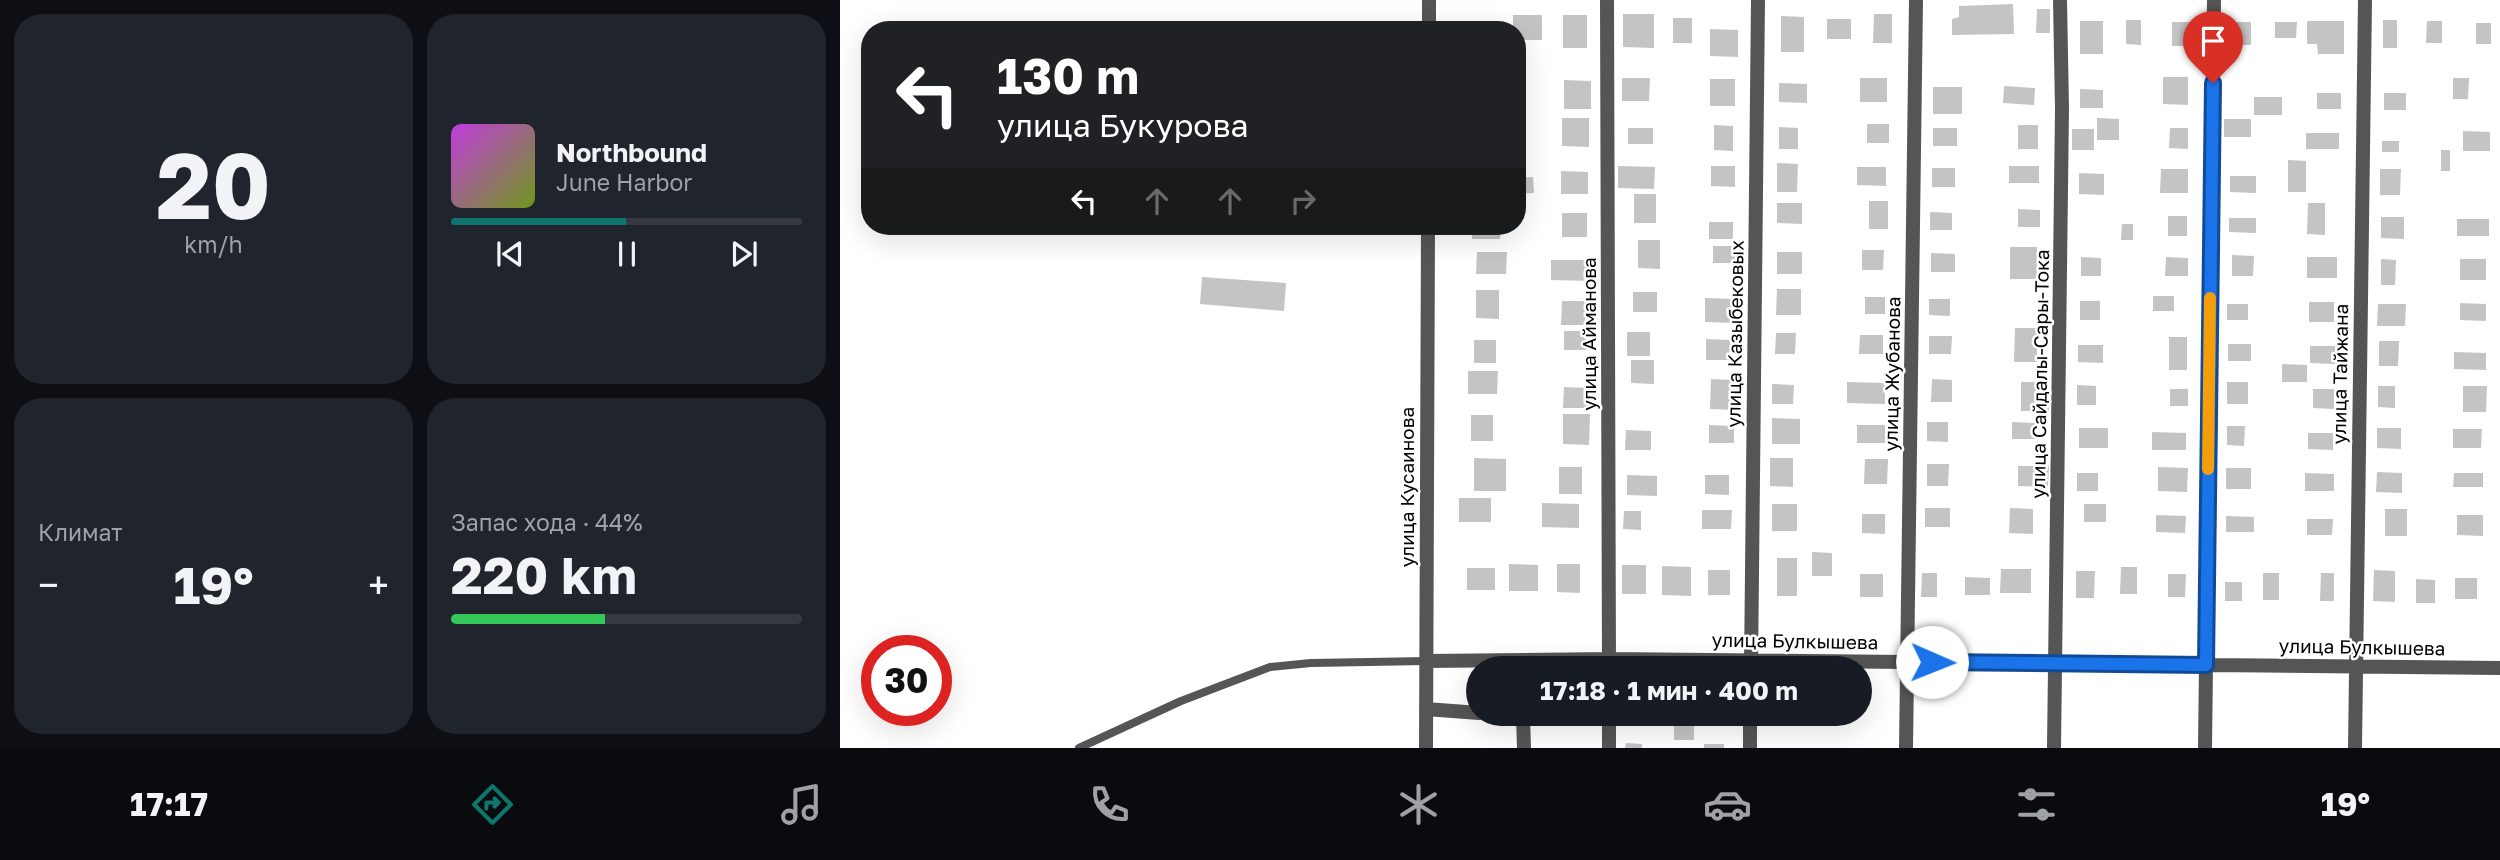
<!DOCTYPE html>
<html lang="ru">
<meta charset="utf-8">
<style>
:root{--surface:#171b24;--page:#20242c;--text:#f1f3f6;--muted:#9ea1a6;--line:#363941;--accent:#0f766e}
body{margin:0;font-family:"Golos Text",sans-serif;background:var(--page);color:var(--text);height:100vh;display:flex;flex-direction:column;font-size:26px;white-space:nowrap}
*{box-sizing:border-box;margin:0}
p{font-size:23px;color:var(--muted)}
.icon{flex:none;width:38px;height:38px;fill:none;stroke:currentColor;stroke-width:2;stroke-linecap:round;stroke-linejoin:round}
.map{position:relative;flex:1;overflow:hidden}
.side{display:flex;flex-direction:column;gap:14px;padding:14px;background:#0d0f14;width:840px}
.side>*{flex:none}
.guide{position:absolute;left:21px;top:21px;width:665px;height:214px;border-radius:28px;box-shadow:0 7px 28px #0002;background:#202124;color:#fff;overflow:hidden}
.speed{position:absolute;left:21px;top:635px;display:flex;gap:14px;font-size:35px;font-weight:700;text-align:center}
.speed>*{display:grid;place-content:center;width:91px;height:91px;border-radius:50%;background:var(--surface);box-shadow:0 7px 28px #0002;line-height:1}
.speed .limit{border:10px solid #d22;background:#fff;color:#111}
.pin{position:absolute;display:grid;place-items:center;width:60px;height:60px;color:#fff;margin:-72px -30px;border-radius:50% 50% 50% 0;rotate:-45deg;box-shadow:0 0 7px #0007}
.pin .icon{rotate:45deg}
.me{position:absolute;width:77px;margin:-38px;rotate:91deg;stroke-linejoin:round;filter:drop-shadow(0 0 5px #0008)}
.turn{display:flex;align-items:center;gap:24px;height:147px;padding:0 21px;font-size:32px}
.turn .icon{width:91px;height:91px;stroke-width:2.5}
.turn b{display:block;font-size:49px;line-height:60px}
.lanes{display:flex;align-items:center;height:66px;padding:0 21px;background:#0003;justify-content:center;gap:35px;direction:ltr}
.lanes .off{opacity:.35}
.big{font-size:52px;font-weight:700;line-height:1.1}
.side .tile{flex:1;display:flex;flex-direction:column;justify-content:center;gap:10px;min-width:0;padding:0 24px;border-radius:28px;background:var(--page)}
.side .dial{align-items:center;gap:0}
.dial b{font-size:91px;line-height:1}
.song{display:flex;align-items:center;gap:21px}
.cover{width:84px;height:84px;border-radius:10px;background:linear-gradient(135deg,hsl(290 70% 55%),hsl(80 70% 35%))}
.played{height:7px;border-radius:4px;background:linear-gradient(90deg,var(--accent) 50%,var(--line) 50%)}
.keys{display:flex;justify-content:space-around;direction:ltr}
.heat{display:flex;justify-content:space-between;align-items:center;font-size:38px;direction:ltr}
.charge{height:10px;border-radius:5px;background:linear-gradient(90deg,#34c759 44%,var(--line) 0)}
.side .tiles{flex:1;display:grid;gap:14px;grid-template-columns:repeat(2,1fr)}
.trip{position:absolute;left:626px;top:656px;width:406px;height:70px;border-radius:35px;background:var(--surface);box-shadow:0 7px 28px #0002;font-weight:700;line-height:70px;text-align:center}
.tabs{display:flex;height:112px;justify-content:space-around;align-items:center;background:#090b0e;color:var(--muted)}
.tabs .icon{width:49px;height:49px}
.tabs .on{color:var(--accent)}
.tabs b{font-size:32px;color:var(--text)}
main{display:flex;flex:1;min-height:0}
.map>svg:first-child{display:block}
</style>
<main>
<section class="side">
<div class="tiles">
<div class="tile dial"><b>20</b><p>km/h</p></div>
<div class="tile">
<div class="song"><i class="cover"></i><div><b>Northbound</b><p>June Harbor</p></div></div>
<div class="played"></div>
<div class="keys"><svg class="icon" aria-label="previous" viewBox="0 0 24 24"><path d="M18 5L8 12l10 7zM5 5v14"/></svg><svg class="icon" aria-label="pause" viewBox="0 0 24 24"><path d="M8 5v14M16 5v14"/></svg><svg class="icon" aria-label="next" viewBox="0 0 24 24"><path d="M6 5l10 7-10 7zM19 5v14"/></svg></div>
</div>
<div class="tile"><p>Климат</p>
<div class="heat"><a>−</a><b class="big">19°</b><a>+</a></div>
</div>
<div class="tile"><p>Запас хода · 44%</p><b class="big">220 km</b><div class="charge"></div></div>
</div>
</section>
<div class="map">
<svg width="1660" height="748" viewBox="0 0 1660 748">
<rect width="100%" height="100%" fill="#fff"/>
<path fill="#c4c4c4" d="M1173,4L1174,34L1112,35V19L1119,17V6Z
M1197,9H1210V33H1196Z
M783,14H814V48L783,47Z
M1034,14H1052V43H1033Z
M673,15H702V40H677V30H673Z
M723,15H747V48H723Z
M941,16L964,17V52H941Z
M833,18H852V43H833Z
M987,19H1011V39H987Z
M1286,20H1301V45L1286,44Z
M1543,20H1557V48H1543Z
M1240,21H1263V54H1240Z
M1467,21H1504V54H1478L1477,44H1467Z
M1587,21H1602V43H1586Z
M1332,22H1350V46H1332Z
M1392,22H1411V45H1391Z
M1435,22H1457L1456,38H1435Z
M1636,23H1651V44H1636Z
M870,29L898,30V57L870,56Z
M1323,77H1348V105L1323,104Z
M782,78H810L809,101H782Z
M1020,78H1047V102H1020Z
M1613,78H1629L1628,99H1613Z
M870,79H895V106H870Z
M724,80L751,81V109H724Z
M939,83L967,84V103L939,102Z
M1164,86L1195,88L1194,105L1163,103Z
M1093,87H1122V114H1093Z
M1240,89L1263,90V108H1240Z
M1477,93H1501V109H1477Z
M1544,93H1566V110H1544Z
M1414,97H1442V115H1414Z
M722,118H749V147L722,146Z
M1257,118L1279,119V140H1257Z
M1384,119H1411V137H1384Z
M1027,124H1049V143H1027Z
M874,125L893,126V151L874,150Z
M1178,125H1198V149H1178Z
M939,127L958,128V149H939Z
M788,128H813V144H788Z
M1093,128H1117V146H1093Z
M1330,128H1348V149L1329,148Z
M1232,129H1254V150H1232Z
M1623,131L1650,132V151H1623Z
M1466,133H1499V149H1466Z
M1542,141H1559V152H1542Z
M1601,150H1610V171H1601Z
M1448,160L1466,161V192H1448Z
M937,163L958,164L957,192H937Z
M778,166L815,167L814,189L778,188Z
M871,166H895V187L871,186Z
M1169,166H1199V183H1169Z
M1017,167H1046V186L1017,185Z
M1092,168H1115V187H1092Z
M1321,169H1348V193H1320Z
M1540,169H1561L1560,195H1540Z
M721,171L748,172V194H721Z
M1239,173L1264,174V195L1239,194Z
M1390,176H1416V193L1390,192Z
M693,177L694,193L677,194V178Z
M794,194H816V223H794Z
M1029,201H1048V229H1029Z
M937,203H962V224L937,223Z
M1468,203H1485V235L1467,234Z
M1178,209L1200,210V227H1178Z
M1090,212L1112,213V230H1090Z
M722,213H747V237H722Z
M1328,216H1347V236H1328Z
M1541,217H1564V239L1541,238Z
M1389,218H1416V233L1389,232Z
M1617,219H1649V236H1617Z
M869,222H893V239H869Z
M1282,224H1293V240H1281Z
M632,226H661L660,239H632Z
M798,240H820V269L798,268Z
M873,246H897V263H873Z
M1170,247H1197V279H1170Z
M1022,250H1044L1043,270H1022Z
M637,252H667L666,274H636Z
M937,252H962V274H937Z
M1091,253L1115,254V272H1091Z
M1392,255L1414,256L1413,276H1392Z
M1241,257L1261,258V276H1241Z
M1326,257L1348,258V276H1325Z
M1467,257H1497V278H1467Z
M1541,259L1556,260L1555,285H1541Z
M1620,259H1646V280H1620Z
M711,260H751V281L711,280Z
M362,277L446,283L444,311L360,304Z
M937,289H961V315H936Z
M636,290H659V319L636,318Z
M793,292H817V312H793Z
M1313,296H1334V311H1313Z
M1025,297H1045V314H1025Z
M865,298L895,299V323L865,322Z
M1089,299H1110V316L1089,315Z
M722,301H745V325H721Z
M1240,301H1260V320H1240Z
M1469,302H1494V322H1469Z
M1620,303L1646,304V321L1620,320Z
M1387,304H1408V320H1387Z
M1538,304H1566L1565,326H1537Z
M1175,328H1197V362H1174Z
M724,331H746V350H724Z
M787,332H810V356H787Z
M936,333H956L955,354H935Z
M1020,335H1043V354H1019Z
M1089,336H1112L1111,354H1089Z
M1329,337H1347V370H1329Z
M866,339L890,340V360H866Z
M634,340H656V363H634Z
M1539,341H1559L1558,366H1539Z
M1388,344H1411V361H1388Z
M1238,345H1263V363L1238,362Z
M1470,346H1495V364L1470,363Z
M1614,352L1646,353V370L1614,369Z
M791,360H814V384L791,383Z
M1442,364L1467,365V382H1442Z
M628,371H658L657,394H628Z
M871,379L896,380V410L870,409Z
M1092,379L1112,380V402H1091Z
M1007,382L1045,383V404L1007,403Z
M1181,382H1209V411H1181Z
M1387,382H1408V404H1387Z
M932,384L954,385L953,404H932Z
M1237,385L1256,386V405H1237Z
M1538,386H1555V408L1538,407Z
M1623,386H1647L1646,412H1623Z
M724,387L747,388V408H723Z
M1330,389H1348V406H1330Z
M1473,389H1494V409L1473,408Z
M723,414H750L749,445L723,444Z
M631,415H653V441H631Z
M932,418L960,419V444H932Z
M1087,422H1108V442L1087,441Z
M1172,422L1196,423V439H1172Z
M869,425L894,426V443H869Z
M1017,425H1045V443H1017Z
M1387,426H1405L1404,446L1387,445Z
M1239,428H1268V448H1239Z
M1537,428H1561V449L1537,448Z
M1613,429H1642L1641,448H1613Z
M786,430L811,431V450H785Z
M1312,432L1346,433V450H1312Z
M1468,433H1493V450L1468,449Z
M634,458L666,459V491H634Z
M930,458H953V487L930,486Z
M1025,459H1048L1047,484H1024Z
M1087,464H1109L1108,486H1087Z
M1178,466H1209L1208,487L1178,486Z
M719,467H742V494H719Z
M1318,467L1348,468L1347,492L1318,491Z
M1386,468H1411V489H1386Z
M1537,472L1562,473V493L1536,492Z
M1237,473H1258V491H1237Z
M1465,473L1494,474V491H1465Z
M1614,473H1643V487H1613Z
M787,475L817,476V496L787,495Z
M865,475H889V495L865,494Z
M619,498H651V522H619Z
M702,503L739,504V528L702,527Z
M932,504H957V531H932Z
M1244,504H1266V522H1244Z
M1085,508H1110V527H1085Z
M1170,508L1193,509V534L1169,533Z
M1545,509H1567V536H1545Z
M862,510H892L891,529H862Z
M784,511H801V530L783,529Z
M1022,514H1045V534L1022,533Z
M1316,515L1346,516L1345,533L1316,532Z
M1617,515H1643V536L1617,535Z
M1386,516L1414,517V532H1386Z
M1467,519H1493L1492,535H1467Z
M972,552L992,553V576H972Z
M937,558H957V596H937Z
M669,564L698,565V591H669Z
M717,564H740V593L717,592Z
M782,565H806V594H782Z
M822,566L851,567V596L822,595Z
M1281,567H1297V594H1280Z
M627,568H655V590H627Z
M1161,569H1191V593H1160Z
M868,570H890V595H868Z
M1534,570L1555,571V602L1533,601Z
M1236,571H1255L1254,598H1236Z
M1082,573H1097V597H1081Z
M1423,573H1439V600H1423Z
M1481,573H1494V601H1480Z
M1020,574H1043V597H1020Z
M1328,574H1346L1345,597H1328Z
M1125,577L1150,578V595H1125Z
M1615,578H1637V599H1615Z
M1576,579L1595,580V603H1576Z
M1385,582H1402V601H1385Z
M834,726H854V740H834Z
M786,743L802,744V748H785Z
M864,744H884V748H864Z"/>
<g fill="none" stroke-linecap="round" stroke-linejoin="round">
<path stroke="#555" stroke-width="8" d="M239,748L341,701L430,667L471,663L586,661"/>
<path stroke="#555" stroke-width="14" d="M767,0L769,668
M589,30V0
M586,661L770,659L1660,668
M911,667L918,0
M586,709L639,713
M646,714L683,717L687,714
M683,717L684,748
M586,748L588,226
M769,748V714
M910,748V714
M1066,748L1076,0
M1214,748L1222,109L1220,0
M1365,748L1374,0
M1515,748L1525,0"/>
</g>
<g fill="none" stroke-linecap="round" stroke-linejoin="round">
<defs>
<path id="route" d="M1092,662L1366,665L1373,83"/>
</defs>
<use href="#route" stroke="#114b97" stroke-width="18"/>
<use href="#route" stroke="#1a73e8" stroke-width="12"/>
<path stroke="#f59e0b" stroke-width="12" d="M1368,469L1370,298"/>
</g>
<g text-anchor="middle" stroke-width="5" stroke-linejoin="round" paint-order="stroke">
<g font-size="19" fill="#000" stroke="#fff">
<text transform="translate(749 334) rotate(-90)" y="7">улица Айманова</text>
<text transform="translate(895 334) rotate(-89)" y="7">улица Казыбековых</text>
<text transform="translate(1052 374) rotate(-89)" y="7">улица Жубанова</text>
<text transform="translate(1200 374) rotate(-89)" y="7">улица Сайдалы-Сары-Тока</text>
<text transform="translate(1500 374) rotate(-89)" y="7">улица Тайжана</text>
<text transform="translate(567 487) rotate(-90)" y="7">улица Кусаинова</text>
<text transform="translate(955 641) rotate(1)" y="7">улица Булкышева</text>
<text transform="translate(1522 647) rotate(1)" y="7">улица Булкышева</text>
</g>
</g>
</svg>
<div class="speed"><div class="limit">30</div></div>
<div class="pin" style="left:1373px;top:83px;background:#d93025"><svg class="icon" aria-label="arrive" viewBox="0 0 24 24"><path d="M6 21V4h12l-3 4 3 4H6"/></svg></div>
<svg class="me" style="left:1092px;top:662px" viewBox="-20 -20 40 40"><circle r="19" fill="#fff"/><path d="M0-13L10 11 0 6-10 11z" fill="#1a73e8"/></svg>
<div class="trip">17:18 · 1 мин · 400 m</div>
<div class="guide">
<div class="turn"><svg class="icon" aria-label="left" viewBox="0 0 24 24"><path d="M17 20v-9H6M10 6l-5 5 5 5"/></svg><div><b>130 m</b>улица Букурова</div></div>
<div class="lanes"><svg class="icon" aria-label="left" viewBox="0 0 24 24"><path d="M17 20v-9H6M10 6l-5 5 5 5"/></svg><svg class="icon off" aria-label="ahead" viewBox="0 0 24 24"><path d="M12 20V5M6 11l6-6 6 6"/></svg><svg class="icon off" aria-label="ahead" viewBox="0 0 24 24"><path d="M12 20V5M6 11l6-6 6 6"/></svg><svg class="icon off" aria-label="right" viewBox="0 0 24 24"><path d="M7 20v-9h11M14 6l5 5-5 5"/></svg></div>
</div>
</div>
</main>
<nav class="tabs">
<b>17:17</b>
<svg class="icon on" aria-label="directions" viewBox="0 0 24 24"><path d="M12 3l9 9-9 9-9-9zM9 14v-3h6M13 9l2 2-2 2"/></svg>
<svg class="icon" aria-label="music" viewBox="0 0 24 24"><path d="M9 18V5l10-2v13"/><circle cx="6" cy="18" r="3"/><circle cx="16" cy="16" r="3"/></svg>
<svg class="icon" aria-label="phone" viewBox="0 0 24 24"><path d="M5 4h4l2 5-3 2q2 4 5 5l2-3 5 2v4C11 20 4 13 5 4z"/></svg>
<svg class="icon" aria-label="climate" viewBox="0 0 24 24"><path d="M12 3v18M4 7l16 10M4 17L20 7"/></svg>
<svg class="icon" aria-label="car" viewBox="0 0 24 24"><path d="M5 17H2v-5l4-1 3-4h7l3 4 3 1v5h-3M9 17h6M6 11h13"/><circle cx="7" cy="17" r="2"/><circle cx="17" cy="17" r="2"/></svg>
<svg class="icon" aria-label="filters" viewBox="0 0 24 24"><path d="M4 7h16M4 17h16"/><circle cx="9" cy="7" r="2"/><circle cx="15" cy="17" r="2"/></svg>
<b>19°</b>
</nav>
